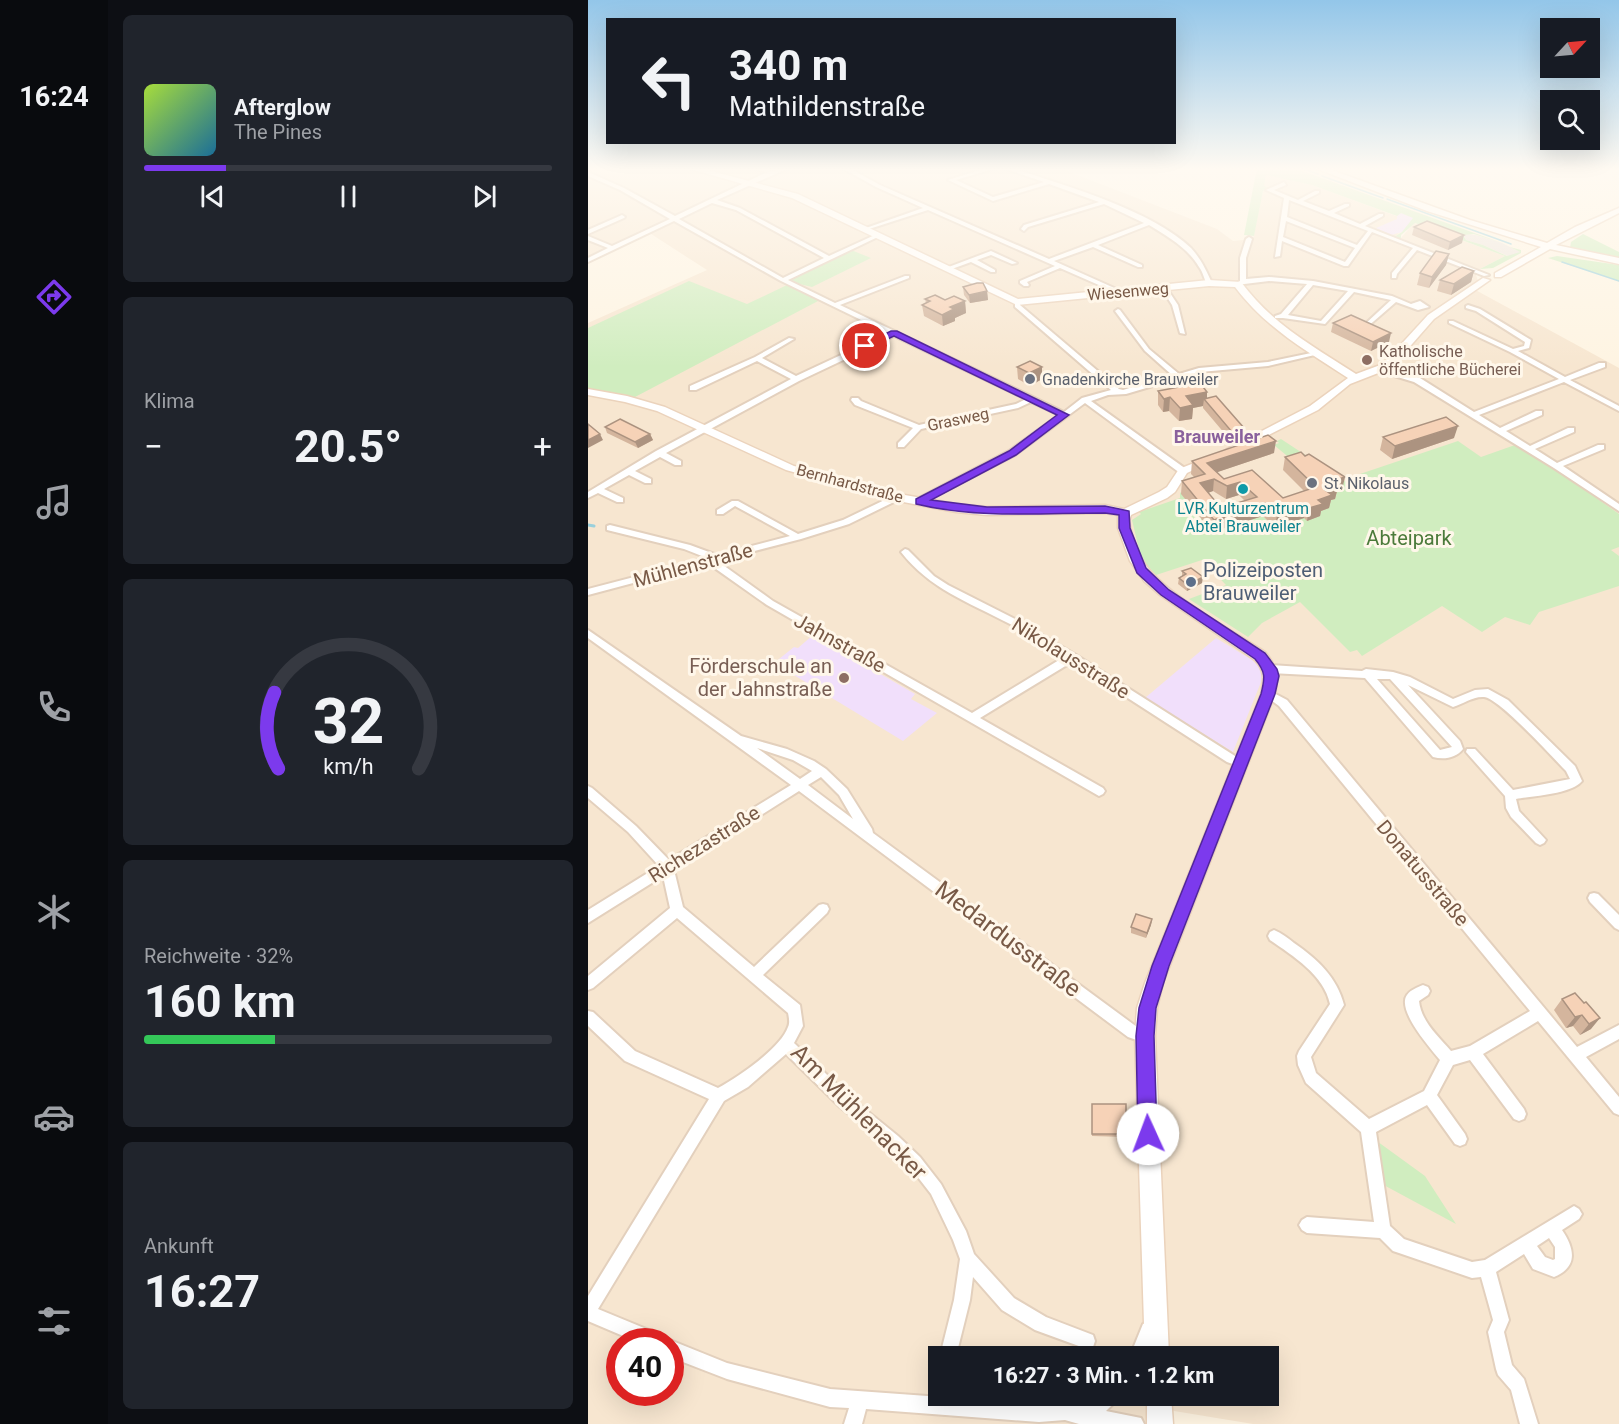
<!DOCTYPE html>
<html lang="de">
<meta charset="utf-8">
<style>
:root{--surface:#171b24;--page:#20242c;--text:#f1f3f6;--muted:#9ea1a6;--line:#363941;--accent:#7c3aed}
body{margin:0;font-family:Roboto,sans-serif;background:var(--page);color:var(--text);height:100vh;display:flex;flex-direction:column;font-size:22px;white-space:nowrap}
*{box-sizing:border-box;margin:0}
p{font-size:20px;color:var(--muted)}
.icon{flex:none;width:33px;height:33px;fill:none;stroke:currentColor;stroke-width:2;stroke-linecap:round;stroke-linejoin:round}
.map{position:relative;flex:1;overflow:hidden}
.panel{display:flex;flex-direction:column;gap:15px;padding:15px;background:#0d0f14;width:480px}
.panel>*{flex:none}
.banner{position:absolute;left:18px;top:18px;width:570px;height:126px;border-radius:0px;box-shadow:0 6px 24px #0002;background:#171b24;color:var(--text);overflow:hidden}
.needle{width:39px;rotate:64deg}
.buttons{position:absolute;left:952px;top:18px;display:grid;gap:12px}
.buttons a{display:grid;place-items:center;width:60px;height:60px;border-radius:0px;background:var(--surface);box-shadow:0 6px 24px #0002;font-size:30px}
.speed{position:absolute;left:18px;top:1328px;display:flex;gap:12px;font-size:30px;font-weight:700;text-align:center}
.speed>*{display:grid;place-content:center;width:78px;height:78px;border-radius:50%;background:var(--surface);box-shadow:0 6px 24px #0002;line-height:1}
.speed .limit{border:9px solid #d22;background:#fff;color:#111}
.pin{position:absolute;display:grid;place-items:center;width:51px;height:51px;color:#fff;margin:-26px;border:3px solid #fff;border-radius:50%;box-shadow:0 2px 6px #0007}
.me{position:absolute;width:66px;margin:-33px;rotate:358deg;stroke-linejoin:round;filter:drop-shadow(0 0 4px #0008)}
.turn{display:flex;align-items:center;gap:21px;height:126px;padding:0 24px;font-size:27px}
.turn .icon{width:78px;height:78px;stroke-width:2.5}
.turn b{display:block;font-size:42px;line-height:51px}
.big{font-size:45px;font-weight:700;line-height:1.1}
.panel .card{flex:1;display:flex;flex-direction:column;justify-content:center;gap:9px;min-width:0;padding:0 21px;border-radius:9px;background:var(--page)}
.panel .dial{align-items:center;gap:0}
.dial svg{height:156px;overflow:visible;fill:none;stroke:var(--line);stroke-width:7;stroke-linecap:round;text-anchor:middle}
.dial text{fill:var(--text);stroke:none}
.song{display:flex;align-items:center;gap:18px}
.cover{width:72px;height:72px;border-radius:9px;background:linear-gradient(135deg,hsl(80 70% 55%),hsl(200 70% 35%))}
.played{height:6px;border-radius:3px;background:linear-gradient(90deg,var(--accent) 20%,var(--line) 20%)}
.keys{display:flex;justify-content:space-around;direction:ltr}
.heat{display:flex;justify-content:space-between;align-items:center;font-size:33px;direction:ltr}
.charge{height:9px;border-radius:4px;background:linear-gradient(90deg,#34c759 32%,var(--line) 0)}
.trip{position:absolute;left:340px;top:1346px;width:351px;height:60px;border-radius:0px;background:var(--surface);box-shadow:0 6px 24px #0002;font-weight:700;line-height:60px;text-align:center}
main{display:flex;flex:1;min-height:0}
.tab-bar{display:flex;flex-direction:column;width:108px;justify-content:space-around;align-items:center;background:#090b0e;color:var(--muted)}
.tab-bar .icon{width:42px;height:42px}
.tab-bar .current{color:var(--accent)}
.tab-bar b{font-size:27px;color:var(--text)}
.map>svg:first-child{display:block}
</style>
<main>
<nav class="tab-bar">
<b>16:24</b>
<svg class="icon current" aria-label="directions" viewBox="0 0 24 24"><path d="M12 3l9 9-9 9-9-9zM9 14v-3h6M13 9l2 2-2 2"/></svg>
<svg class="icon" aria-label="music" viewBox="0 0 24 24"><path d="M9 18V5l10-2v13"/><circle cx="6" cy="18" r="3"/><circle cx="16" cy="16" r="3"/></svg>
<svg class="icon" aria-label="phone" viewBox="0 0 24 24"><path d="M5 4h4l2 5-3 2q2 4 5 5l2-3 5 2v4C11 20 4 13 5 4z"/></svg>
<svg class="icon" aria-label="climate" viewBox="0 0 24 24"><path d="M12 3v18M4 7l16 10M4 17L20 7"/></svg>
<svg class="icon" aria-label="car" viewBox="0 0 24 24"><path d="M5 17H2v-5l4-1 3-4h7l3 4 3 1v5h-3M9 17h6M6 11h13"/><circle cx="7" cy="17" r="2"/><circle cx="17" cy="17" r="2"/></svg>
<svg class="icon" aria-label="filters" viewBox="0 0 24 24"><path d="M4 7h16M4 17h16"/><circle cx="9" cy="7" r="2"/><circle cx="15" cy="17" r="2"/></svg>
</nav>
<section class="panel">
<div class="card">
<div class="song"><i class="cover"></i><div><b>Afterglow</b><p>The Pines</p></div></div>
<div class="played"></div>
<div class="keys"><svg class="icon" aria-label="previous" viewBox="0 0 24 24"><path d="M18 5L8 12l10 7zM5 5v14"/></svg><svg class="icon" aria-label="pause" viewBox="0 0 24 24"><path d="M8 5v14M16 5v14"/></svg><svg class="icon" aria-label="next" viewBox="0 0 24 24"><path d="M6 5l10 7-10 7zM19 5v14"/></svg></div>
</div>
<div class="card"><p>Klima</p>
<div class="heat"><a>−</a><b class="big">20.5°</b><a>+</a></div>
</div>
<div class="card dial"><svg viewBox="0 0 100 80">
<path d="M14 69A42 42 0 1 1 86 69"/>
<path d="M14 69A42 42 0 0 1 12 30" stroke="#7c3aed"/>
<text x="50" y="56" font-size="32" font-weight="700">32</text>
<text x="50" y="72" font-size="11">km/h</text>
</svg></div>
<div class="card"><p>Reichweite · 32%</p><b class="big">160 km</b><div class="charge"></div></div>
<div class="card"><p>Ankunft</p><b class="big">16:27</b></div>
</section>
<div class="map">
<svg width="1031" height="1424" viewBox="0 0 1031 1424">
<rect width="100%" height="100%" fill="#fef4e2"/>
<path fill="#f7e6d0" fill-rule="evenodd" d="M0,168H471L629,229L645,241L665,239L675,191L679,188L675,187L678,175L702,179L724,185L808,216L813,213L826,218L807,237L812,239L826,223L917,256L892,269L888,275L890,281L882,287L1031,368V1424H665L574,1409L573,1424H0V323L119,270L60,232L0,262ZM32,1341H82V1392H32ZM351,1356H681V1395H351Z"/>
<path fill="#ede5dd" d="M878,234L888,235L914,243L932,252L922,257L895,245L878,240L875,235Z"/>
<path fill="#f1dffb" d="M813,213L826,218L814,232L803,235L788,228L809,219V216Z
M225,635L327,694L323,699L349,713L315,741L186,663L206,647L210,648Z
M628,638L664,660L671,667L675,677L645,752L557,698Z"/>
<path fill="#d0edbf" d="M669,168H706L914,243L886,234L875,235L878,240L895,245L919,256L932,252L922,247L933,250V253L905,268L892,269L917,256L827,223L813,235V239L806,237L814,232L825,218L813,213L809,216L724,185L678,175L676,186L680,188L675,191L666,236L656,235Z
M995,234L1031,252V259L982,248L983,242Z
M263,250L283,258L224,287L203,282L202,279Z
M969,256L1031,265V281L960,258Z
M101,281L159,304L199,285L232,300L47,397L0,389V328Z
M693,439L766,487V476L870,441L893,457L927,445L969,470L1031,514V547L1023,550L1031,556V586L951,612L942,625L917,617L894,632L854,606L774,656L769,650L762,652L712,602L674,623L660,637L601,599L638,585L614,560L568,575L553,558L544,520L553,514L551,512L592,498V492L624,532L675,516L687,528L728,512L740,501L747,499L748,492L754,489L710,465L686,445L691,443L689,441Z
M786,1139L837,1176L868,1224L792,1183Z"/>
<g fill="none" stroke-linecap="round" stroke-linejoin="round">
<path stroke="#9ad0dc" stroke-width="1.5" d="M713,168L730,174
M734,176L795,198
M799,199L923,244
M974,262L1031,281"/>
<path stroke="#9ad0dc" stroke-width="3" d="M0,525L6,526"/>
<defs>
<path id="street" d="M162,168L185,171L201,168L129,200L152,208L241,256L289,234L294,235L200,280L247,303L317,276H321V278L252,305L476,412L494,398L523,390L427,307V301H431L432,305L531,389L535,390L584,375L557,351L527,311L530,309L532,310L561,349L591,374L611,368L680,362L728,352L731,354L680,366L612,372L538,394L520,395L503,401L598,469V473H592L497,403L427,455L332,504L329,503V499L421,451L471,415L443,402L430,408L333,429L316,447H310V443L325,428L267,405L263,400L264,398H270L273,401L331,425L428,404L438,399L306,336L211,381L78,453L93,461V465H87L72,457L47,471L63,479V483H57L41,475L16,489L35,498V502H29L10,493L0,498V492L68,451L203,379L169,361L108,390H102V386L167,357L201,338L206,339L174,358L208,376L300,333L193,281L86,221L0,262V258L20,248L0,240V236L24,246L82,219L32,190L0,176V172L36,188L87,216L179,172ZM124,203L148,210L236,258L195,278L91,219Z
M254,168H261L292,185L461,259L556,223L516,204L440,227L436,231L433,229L436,225L511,202L461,184L405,201L360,180L399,168H408L368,180L405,197L456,182L415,168H423C476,185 563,210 603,248C613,259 618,270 624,283L619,284C616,279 615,272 611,267C600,248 579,236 561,225L510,245L554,265V267H550L505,247L466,261L533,291V293H529L472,268L439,282L441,285L440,286H436L432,283V281L467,266L340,210L278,230V228L335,208L288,187Z
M696,182L698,185L686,190L710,200L727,191H731V193L715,201L741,211L757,204H761V206L746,213L772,224L791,214H795V216L777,226L901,275L896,276L829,250L809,274L808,278H804V273L825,248L784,232L760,266H756L694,241L692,256L687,257L696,198L678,190ZM701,200L780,231L769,245L699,217ZM698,221L767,248L757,262L695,237Z
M34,215L37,217L36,218L0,234V230Z
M661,237L664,239L658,258V279L681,277L725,281L804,296L823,304L832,301L841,307L830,310L808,302L778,328L775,326L776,325L803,300L766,292L737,324L695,318H687V316L693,314L719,284L681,281L648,285V283L652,281V258L658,239ZM725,285L760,291L733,321L700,315Z
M403,251L429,263L424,264L403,255L389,260L407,270V272H403L383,262L361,270L358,268Z
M574,287H578L590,305L597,334L592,333L584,305L573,288Z
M880,305L892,309L943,340L941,348L930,351L977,377L1011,363H1017V367L982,380L1031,406V411L976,382L891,415L912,428L948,411H954V415L918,431L942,446L980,428H986V432L947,449L969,463L1010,445H1016V449L975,466L1031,504V511L966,468L826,382L790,371L789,369L793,367L832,378L886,412L971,379L922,352L861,323V321H865L925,349L936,346L937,342L888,311L878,308V306Z
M309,494L313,497L312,499L261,524L213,539L132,560L135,565L185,601L384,713L476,657C458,646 440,633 420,623C380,602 342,589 313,552L317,549L320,550L346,576L360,585L429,620L488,655L647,756L657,760L659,763L657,766L653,767L639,762L484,662L392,718L515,788L517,791L515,794L511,796L179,605L128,569L124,562L0,595V589L119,558L96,549L19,530V526L22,525L102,545L129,555L202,536L147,506L135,514H129V510L144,501H150L210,534L255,520Z
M0,630L153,736L199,749L226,761L238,769L259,789L284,829L285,833L549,1027L562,1031L564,1036L562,1041L557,1043L540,1037L211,791L86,870L95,907L166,967L231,905L235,904L239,905L241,909L239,913L175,975L212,1005L215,1026L206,1043L262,1097L310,1136L332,1157L353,1184L378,1231L386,1254L426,1298L458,1317L505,1335L507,1341L505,1347L499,1349L447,1330L414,1310L385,1277L382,1300L368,1356H352L366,1300L372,1259L365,1240L343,1194L322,1167L300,1146L252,1107L198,1054L160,1087L136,1101L10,1309L73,1335L75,1341H47L0,1321V1296L121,1099L37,1061L0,1026V1011L5,1012L47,1051L130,1088C150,1077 193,1048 200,1027C202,1023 201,1018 200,1013L89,918L5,988L0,990V976L82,908L75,876L0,923V910L71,866L40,832L0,798V786L4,788L48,826L81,860L203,785L0,638ZM169,748L205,760L224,771L212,779ZM233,777L251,795L265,819L220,785Z
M683,665L774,671L778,669L805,672L822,677L865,699L887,690L900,689L920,700L987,766L994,781C984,794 945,796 928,799L931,811L958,840L956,843L952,845L948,843L923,817L918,808L917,796L878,752L879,749H887L925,790L982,779L978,771C965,758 911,698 896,697C885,696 875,704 865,707L820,685L872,741L875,749C868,758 856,760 845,757L777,678L683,673L678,669ZM789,679H802L864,747L852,750Z
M680,690L699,700L989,1047L1031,1025V1039L998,1057L1031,1097V1115L1026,1113L950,1021L895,1054L936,1109L938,1114L936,1119L931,1121L926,1119L882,1060L865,1065L849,1095L877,1134L879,1139L877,1144L872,1146L867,1144L839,1105L788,1132L802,1226L816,1239L884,1262L897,1260L981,1209L986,1206L991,1209L994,1214L991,1219L974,1230C987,1249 990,1267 966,1277L945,1269L936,1254L908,1272L921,1320L916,1332L924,1365L936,1379L950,1424H932L923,1390L910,1375L908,1369L900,1332L905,1320L893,1277L884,1278L811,1253L805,1251L792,1238L719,1233L714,1230L711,1225L714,1220L719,1217L786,1222L773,1132L718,1083L710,1065L709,1056L711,1051L742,1004C736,975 705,956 682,940L680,936L682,932L686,930C693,933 700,938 706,943C729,959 749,977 756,1005L723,1057L728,1073L781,1119L836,1091L852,1060C843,1049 808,1010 819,995C822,990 830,987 835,985L840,987L842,991L840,995L831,1001C833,1021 850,1036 863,1051L882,1046L942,1011L691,706L675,694L676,691ZM961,1238L967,1247V1259L965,1260L957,1257L949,1246Z
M1006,893L1010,894L1031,915V930L1027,928L1002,902L1000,898L1002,894Z
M561,1322L567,1324L569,1330L558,1356H542L555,1324Z
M82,1340L139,1363L242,1389L451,1404L474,1403L506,1398L509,1395H531L528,1401L518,1411L553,1418L556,1424H491L477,1420L451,1422L278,1409L274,1424H256L261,1408L242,1407L139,1379L82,1357V1341H79Z"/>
<path id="secondary" d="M99,168H112L210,194L430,299L621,280L653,282C685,325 725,346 768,374L795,364L840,315L895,278L902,280L846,319L803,368L762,384L730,410L643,454L637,451L639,449L722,406L760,378C717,350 678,328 647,287L621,286L429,305L204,198Z
M727,168H738L882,220L959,243L987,227L1031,208V213L968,245L1031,258V264L962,249L913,277H907V273L953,247L839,211Z
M0,389L39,396L77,407L206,466L311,494L368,504L399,507L517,505L536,509L571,492L579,487L591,469L621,457L627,460L599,473L587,492L579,498L543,515L541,521C543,533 548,550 555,561C572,591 646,632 677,652C689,666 691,677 687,694L575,983L569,1008L567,1036L581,1356H557L547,1036L549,1008L557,983L673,694C676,680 677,671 667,660L572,595L556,581L542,561L530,528V515L517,513L399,515L368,512L310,501L198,470L69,411L37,402L0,395Z
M559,1395H583L585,1424H559Z"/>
</defs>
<use href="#street" stroke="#e3d0bd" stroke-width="4"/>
<use href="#secondary" stroke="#ebd3bc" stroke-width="3"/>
<use href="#street" fill="#fff" fill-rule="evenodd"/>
<use href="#secondary" fill="#fff" fill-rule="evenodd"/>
</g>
<path fill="#d4b59d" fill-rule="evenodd" d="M826,227L874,243L860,250L824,235Z
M861,254L858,265L841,288L829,285L832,273Z
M886,271L883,282L863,295L849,291L852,280Z
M375,287L399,291L400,300L382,303L376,295Z
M337,299L377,301L378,313L367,318V321L355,326L336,316L334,305L338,303Z
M745,323L801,342L783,351L743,332Z
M429,367L454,379L442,386L430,379Z
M570,391L619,392V398L655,437L643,441L615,408V406L605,408L604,419L591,421L581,411L575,412L570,405Z
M17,427L62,434L65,440L50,448L19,433Z
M795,437L866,438L804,459L792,450Z
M686,453L629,472L636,479L664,470L695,498L716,491L695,470L697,457L754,490L749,491L747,499L743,500L741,508L733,511L732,516L719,521L716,518L687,528L675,516L624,532L593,494L594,481L607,478L603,474L604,461ZM625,491L638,499L651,495L657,501L633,508L620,493Z
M594,571L614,583L599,591L590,584L591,578L594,576Z
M564,919L563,925L558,938L543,933V927Z
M974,999L996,1003L1003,1029L992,1035L985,1026L978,1028L966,1010Z
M504,1104H538V1137L504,1136Z"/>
<path fill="#ac9380" d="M876,235L874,243L860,250L862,242Z
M861,254L858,265L841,288L844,277Z
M886,271L883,282L863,295L866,284Z
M399,291L400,300L382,303L381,295Z
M377,301L378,313L367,318V321L355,326L354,315L362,307Z
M803,333L801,342L783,351L785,342Z
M454,367V379L442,386L441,373Z
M619,392V402L616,399L615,406L605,408L604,419L591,421L592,408L598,396Z
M582,397L581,411L575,412L576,399Z
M870,426L866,438L804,459L807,446Z
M656,428L655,437L643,441L644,432Z
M12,434L15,440L0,448V440Z
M62,434L65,440L50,448L47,442Z
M688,441L686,453L618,476L619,463Z
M757,477L754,490L749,491L747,499L743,500L741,508L733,511L732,516L719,521L721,508L730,500L744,481Z
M626,479L625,491L611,496L612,483Z
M652,482L651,495L638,499L639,486Z
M677,503L675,516L624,532L626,520Z
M718,505L716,518L687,528L689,515Z
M615,577L614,583L599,591L600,585Z
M564,919L563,925L558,938L559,933Z
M994,1015L985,1026L978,1028L987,1017Z
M1012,1018L1003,1029L992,1035L1001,1024Z"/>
<path fill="#f6d2b7" stroke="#ac9380" stroke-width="1.5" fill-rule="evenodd" d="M839,221L876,235L862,242L826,227Z
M848,251L861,254L844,277L832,273Z
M874,267L886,271L866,284L852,280Z
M389,283H395L399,291L381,295L375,287Z
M347,295L357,300L366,296L377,301L362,307L366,309L354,315L334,305L342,301L337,299Z
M763,315L803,333L785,342L745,323Z
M442,361L454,367L441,373L429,367Z
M612,383L619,392L598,396L605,405L592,408L582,397L576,399L570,391Z
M628,396L656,428L644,432L616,399Z
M858,417L870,426L807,446L795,437Z
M32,419L62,434L47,442L17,427Z
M0,424L12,434L0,440Z
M680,435L688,441L619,463L636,479L664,470L695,498L728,487L697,457L713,452L717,456L721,454L757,477L744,481L750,486L737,490L744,495L730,500L735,504L721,508L718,505L689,515L677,503L626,520L594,481L617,474L604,461ZM626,479L639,486L652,482L669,497L633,508L612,483Z
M603,568L615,577L600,585L591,578L598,574L594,571Z
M548,914L564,919L559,933L543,927Z
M987,993L996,1003L998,1002L1012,1018L1001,1024L994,1015L987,1017L974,999Z
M504,1104H538V1134H504Z"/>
<linearGradient id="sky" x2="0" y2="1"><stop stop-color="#93c6e9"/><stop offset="0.46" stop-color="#fffaf2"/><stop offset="1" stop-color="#fffaf2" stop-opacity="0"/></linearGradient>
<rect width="1031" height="367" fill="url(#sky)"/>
<path fill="#7c3aed" stroke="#51269a" stroke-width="1.5" d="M303,331H309L481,415L428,455L343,500L399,507L517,506L541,511L542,528L558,568L581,590L677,653L689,669L691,676L687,694L581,966L568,1008L566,1036L569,1134L566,1140L560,1143L553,1140L550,1134L548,1036L551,1008L564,966L673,694C677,678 678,672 667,659L573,595L549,573L531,528V515L517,513C454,513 390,519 328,504V499L421,451L469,415L306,336L280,348L273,346Z"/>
<g fill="#8d6e63" stroke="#fff7ea" stroke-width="2">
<circle cx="779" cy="360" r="6"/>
<circle cx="256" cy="678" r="6"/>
</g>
<g fill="#6b7280" stroke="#fff7ea" stroke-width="2">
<circle cx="442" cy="379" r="6"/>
<circle cx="724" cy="483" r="6"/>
</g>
<circle fill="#0f9aa8" stroke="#fff7ea" stroke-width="2" cx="655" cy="489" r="6"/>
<circle fill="#5c6f8a" stroke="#fff7ea" stroke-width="2" cx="603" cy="582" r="6"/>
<g text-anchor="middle" stroke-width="6" stroke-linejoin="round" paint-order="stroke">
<g font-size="16" fill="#785946" stroke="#fff7ea">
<text transform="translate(540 291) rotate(-5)" y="6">Wiesenweg</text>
<text transform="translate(370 419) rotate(-12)" y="6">Grasweg</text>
<text transform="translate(262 483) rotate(15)" y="6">Bernhardstraße</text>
</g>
<g font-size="16" fill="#785e54" stroke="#fff7ea" text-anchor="start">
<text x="791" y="357">Katholische<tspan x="791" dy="18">öffentliche Bücherei</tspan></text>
</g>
<g font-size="16" fill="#5b616d" stroke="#fff7ea" text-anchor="start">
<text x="454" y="385">Gnadenkirche Brauweiler</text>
<text x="736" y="489">St. Nikolaus</text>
</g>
<g font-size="16" fill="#0d838f" stroke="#fff7ea">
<text x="655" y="514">LVR Kulturzentrum<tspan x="655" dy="18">Abtei Brauweiler</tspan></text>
</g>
<g font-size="18" font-weight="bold" fill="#8a619d" stroke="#fff7ea">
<text x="629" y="443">Brauweiler</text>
</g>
<g font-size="20" fill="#4b7a3a" stroke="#fff7ea">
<text x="821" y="545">Abteipark</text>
</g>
<g font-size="20" fill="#785946" stroke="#fff7ea">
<text transform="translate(105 565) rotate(-15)" y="7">Mühlenstraße</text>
<text transform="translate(252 643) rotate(29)" y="7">Jahnstraße</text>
<text transform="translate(483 658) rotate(32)" y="7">Nikolausstraße</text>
<text transform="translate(116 844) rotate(-32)" y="7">Richezastraße</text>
<text transform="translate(835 873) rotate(50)" y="7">Donatusstraße</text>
</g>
<g font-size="20" fill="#4e5e75" stroke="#fff7ea" text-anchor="start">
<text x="615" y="577">Polizeiposten<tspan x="615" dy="23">Brauweiler</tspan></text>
</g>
<g font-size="20" fill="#785e54" stroke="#fff7ea" text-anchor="end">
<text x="244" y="673">Förderschule an<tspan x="244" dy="23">der Jahnstraße</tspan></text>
</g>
<g font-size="24" fill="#785946" stroke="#fff7ea">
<text transform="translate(420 939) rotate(37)" y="8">Medardusstraße</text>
<text transform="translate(271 1112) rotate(45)" y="8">Am Mühlenacker</text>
</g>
</g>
</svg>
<div class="buttons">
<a><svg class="needle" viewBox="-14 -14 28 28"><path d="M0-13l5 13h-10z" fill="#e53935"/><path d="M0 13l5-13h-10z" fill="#9ea1a6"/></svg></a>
<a><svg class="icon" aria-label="search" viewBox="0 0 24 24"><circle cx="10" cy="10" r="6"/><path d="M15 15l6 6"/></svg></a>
</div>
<div class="speed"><div class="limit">40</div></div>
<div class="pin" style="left:277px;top:346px;background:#d93025"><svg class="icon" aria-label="arrive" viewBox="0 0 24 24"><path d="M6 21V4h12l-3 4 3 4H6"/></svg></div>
<svg class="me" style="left:560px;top:1134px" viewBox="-20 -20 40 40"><circle r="19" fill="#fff"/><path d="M0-13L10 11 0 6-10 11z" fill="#7c3aed"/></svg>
<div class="trip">16:27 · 3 Min. · 1.2 km</div>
<div class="banner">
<div class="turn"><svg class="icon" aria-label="left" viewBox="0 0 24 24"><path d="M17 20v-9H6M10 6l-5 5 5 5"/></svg><div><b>340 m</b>Mathildenstraße</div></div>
</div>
</div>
</main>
